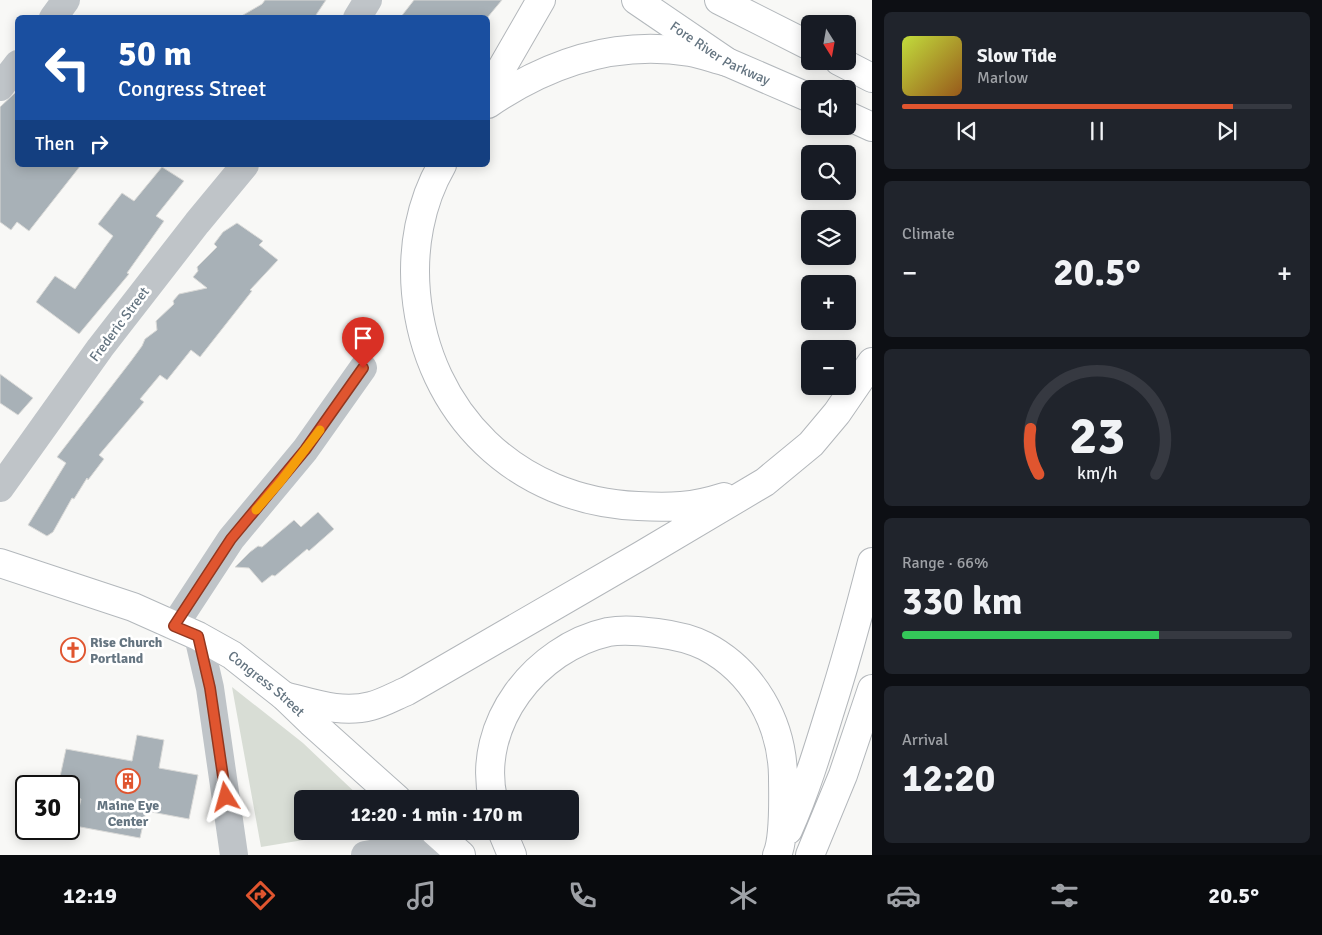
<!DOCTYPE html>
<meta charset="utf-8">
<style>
:root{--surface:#171b24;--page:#20242c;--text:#f1f3f6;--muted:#9ea1a6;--line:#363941;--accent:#e0552f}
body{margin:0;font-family:Signika,sans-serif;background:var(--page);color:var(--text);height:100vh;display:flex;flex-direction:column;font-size:19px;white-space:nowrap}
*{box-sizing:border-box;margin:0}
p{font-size:16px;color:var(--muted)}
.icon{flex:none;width:28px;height:28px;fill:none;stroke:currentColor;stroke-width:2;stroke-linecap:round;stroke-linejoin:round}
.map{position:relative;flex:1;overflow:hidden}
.details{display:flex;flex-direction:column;gap:12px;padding:12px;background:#0d0f14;width:450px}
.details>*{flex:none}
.guide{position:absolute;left:15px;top:15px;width:475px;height:152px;border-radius:8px;box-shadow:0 2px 12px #0003;background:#1a4fa0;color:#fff;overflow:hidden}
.needle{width:32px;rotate:169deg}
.controls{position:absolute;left:801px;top:15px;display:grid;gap:10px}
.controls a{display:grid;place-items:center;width:55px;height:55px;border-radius:8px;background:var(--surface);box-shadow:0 2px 12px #0003;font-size:25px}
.speed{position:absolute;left:15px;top:775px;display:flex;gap:10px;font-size:25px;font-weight:700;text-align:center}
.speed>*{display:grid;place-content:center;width:65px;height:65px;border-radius:50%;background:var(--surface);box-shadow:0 2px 12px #0003;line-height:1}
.speed .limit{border:2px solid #111;border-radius:8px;background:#fff;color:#111}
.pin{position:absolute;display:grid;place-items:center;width:42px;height:42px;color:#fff;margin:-51px -21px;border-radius:50% 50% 50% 0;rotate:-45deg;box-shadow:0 0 5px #0007}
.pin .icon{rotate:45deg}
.me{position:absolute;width:55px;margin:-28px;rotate:352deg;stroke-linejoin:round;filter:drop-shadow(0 0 4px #0008)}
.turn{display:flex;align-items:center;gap:18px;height:105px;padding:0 20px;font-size:22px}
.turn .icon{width:65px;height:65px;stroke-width:2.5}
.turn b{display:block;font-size:35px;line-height:42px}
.then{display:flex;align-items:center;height:48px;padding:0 20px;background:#0003;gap:10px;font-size:19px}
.big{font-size:38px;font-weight:800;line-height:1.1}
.details .tile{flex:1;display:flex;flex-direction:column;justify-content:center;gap:8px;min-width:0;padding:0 18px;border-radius:8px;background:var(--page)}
.details .dial{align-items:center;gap:0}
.dial svg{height:130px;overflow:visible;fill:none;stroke:var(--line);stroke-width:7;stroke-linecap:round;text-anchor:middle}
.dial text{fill:var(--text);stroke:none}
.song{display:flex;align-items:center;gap:15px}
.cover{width:60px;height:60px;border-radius:8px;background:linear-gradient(135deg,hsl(70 70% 55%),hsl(30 70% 35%))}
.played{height:5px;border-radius:2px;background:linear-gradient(90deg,var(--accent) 85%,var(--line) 85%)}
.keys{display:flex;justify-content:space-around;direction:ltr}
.heat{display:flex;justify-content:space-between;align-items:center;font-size:28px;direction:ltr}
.charge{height:8px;border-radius:4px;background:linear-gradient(90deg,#34c759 66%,var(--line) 0)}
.trip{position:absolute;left:294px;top:790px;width:285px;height:50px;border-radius:8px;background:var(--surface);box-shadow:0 2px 12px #0003;font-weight:800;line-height:50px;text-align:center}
.menu{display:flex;height:80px;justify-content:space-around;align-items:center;background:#090b0e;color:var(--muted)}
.menu .icon{width:35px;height:35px}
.menu .current{color:var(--accent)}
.menu b{font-size:22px;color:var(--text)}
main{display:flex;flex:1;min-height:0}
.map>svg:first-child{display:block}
</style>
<main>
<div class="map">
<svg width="872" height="855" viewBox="0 0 872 855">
<rect width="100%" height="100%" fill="#f8f8f6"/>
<path fill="#d8ddd5" d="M232,687L303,743L362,799H302V831H358L261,847Z"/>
<path fill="#a8b1b7" stroke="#dadad8" d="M265,0H326L314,18H238L262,4Z
M414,0H502L487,18H400Z
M18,90V165H81L29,231L17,222L11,230L0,222V107Z
M162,167L184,181L156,216L164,221L127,273L129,274L79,334L36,302L55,276L75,289L113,236L98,224L122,193L134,201Z
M237,223L263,241L259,245L278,260L250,290L252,291L200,357L191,350L167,380L160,375L140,399L144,402L99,455L104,459L88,480L87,478L74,499L72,498L53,532L47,536L28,525L66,463L57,457L131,361L142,346L145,339L157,330L156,321L174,304L173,301L179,294L207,288L193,277L198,271L197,267L217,247L214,244L223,232Z
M0,374L33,398L18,415L0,403Z
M318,512L334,529L309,551L307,549L275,576L272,575L262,583L249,568L235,567L250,552L258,546L262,547L294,520L301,527Z
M137,735L164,740L159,768L198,775L189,819L146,811L140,838L75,826L81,799L69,796V786H58L66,749L132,761Z"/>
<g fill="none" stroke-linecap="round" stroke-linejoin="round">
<defs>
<g id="major">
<path id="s1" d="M636,0L727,62L810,98"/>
<path d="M719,0L810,46"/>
<path d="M839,61L872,78"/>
<path d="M848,116L872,127"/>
<path id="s2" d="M0,563L133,607L198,636L232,655L284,696L311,722L397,799"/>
<path d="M434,831L461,855"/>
</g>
<path id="highway" d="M725,0L735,8
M488,92L541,0
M488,104C548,63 616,40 690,52C702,54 715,59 727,62
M442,165C420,203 412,249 416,293C427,414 517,501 638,506C670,508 693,507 724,497
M284,696C313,703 341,714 371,706C383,703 395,696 407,691L642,555L765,482L811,444L837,413L872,362
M493,799C476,724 536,648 608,632C624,629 641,631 657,633C673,635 691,639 705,646C753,671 782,722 783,776C783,797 785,837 777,855
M788,830C805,792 817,753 829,714C845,664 859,613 872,562
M502,831L512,855
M810,855L843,775L872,689"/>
</defs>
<use href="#major" stroke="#b3b8bc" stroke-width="30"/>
<use href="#highway" stroke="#b3b7bb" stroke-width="30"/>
<path stroke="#bfc4c8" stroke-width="28" d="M53,18L66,0
M357,18L368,0
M0,87L18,64
M0,488L100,348L197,223L245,165
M174,626L231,539L305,450L363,368
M198,636L210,688L234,855
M365,855L445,841"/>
<use href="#major" stroke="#fff" stroke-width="28"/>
<use href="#highway" stroke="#fff" stroke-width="28"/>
</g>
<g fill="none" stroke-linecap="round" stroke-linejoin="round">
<defs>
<path id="route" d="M226,797L210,688L198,636L174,626L231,539L305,450L363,368"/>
</defs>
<use href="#route" stroke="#92371f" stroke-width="12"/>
<use href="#route" stroke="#e0552f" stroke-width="9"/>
<path stroke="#f59e0b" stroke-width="9" d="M256,510L281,481L320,430"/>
</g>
<defs>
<symbol id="church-ring" viewBox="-11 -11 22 22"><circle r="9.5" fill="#fff" stroke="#e0552f" stroke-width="1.5"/><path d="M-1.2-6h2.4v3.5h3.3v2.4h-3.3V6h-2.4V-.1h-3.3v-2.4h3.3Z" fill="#e0552f"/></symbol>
<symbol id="building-ring" viewBox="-11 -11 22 22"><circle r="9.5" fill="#fff" stroke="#e0552f" stroke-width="1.5"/><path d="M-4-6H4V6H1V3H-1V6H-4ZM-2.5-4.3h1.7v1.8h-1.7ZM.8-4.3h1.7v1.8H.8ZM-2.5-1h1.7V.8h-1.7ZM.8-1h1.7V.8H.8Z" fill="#e0552f"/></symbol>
</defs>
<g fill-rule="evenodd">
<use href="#church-ring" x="59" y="636" width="28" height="28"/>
<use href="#building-ring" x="114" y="767" width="28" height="28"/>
</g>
<g text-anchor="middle" stroke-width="5" stroke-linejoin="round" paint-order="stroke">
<g font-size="14" fill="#647480" stroke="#fff">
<text dy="5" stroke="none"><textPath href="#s1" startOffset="100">Fore River Parkway</textPath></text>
<text transform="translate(119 324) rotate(-53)" y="5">Frederic Street</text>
<text dy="5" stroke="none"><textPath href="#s2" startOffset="295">Congress Street</textPath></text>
</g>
<g font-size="14" font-weight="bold" fill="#647480" stroke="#fff" text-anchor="start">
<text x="90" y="647">Rise Church<tspan x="90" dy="16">Portland</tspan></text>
<text x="128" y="810" text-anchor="middle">Maine Eye<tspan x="128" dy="16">Center</tspan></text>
</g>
</g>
</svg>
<div class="controls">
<a><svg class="needle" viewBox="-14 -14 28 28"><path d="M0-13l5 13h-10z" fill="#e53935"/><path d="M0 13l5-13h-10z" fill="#9ea1a6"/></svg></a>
<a><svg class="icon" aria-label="sound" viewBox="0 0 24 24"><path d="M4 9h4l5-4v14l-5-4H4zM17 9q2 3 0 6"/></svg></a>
<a><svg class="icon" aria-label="search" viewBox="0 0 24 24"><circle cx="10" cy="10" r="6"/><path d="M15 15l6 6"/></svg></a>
<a><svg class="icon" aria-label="layers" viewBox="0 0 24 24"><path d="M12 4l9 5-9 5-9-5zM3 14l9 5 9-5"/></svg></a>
<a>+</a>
<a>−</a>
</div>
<div class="speed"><div class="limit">30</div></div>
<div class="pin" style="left:363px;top:368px;background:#d93025"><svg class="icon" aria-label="arrive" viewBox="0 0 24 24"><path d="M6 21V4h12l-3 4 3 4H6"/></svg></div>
<svg class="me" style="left:226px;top:797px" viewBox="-20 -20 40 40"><path d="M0-17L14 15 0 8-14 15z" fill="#e0552f" stroke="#fff" stroke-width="4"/></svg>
<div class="trip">12:20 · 1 min · 170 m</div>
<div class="guide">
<div class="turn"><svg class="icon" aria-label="left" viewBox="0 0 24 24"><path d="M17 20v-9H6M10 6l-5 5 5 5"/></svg><div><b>50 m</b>Congress Street</div></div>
<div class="then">Then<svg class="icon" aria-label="right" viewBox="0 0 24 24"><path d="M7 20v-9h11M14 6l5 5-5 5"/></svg></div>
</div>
</div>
<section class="details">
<div class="tile">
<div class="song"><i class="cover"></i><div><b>Slow Tide</b><p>Marlow</p></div></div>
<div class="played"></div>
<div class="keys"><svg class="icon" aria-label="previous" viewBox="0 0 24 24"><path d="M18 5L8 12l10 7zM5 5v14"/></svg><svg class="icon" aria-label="pause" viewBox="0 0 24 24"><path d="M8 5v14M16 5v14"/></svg><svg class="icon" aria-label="next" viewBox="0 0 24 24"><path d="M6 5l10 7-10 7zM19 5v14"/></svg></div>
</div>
<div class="tile"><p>Climate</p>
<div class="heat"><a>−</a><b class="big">20.5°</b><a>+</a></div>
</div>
<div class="tile dial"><svg viewBox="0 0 100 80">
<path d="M14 69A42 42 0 1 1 86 69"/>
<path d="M14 69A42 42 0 0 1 9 41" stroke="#e0552f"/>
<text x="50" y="56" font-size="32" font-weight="700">23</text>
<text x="50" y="72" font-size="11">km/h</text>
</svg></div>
<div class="tile"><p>Range · 66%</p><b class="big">330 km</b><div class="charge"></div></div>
<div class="tile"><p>Arrival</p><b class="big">12:20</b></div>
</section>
</main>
<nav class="menu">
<b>12:19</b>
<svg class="icon current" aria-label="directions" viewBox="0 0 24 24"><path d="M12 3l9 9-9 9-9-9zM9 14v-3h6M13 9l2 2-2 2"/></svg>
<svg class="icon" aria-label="music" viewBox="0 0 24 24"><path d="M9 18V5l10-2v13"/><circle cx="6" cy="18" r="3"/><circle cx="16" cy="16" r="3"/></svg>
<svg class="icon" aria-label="phone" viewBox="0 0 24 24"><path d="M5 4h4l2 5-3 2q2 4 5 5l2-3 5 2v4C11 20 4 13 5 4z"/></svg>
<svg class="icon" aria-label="climate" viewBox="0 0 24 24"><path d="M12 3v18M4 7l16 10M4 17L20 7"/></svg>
<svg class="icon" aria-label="car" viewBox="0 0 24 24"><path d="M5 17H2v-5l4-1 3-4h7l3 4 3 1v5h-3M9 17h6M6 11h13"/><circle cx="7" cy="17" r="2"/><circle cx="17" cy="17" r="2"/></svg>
<svg class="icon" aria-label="filters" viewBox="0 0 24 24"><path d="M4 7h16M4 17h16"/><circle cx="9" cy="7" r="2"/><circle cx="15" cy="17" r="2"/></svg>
<b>20.5°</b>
</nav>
